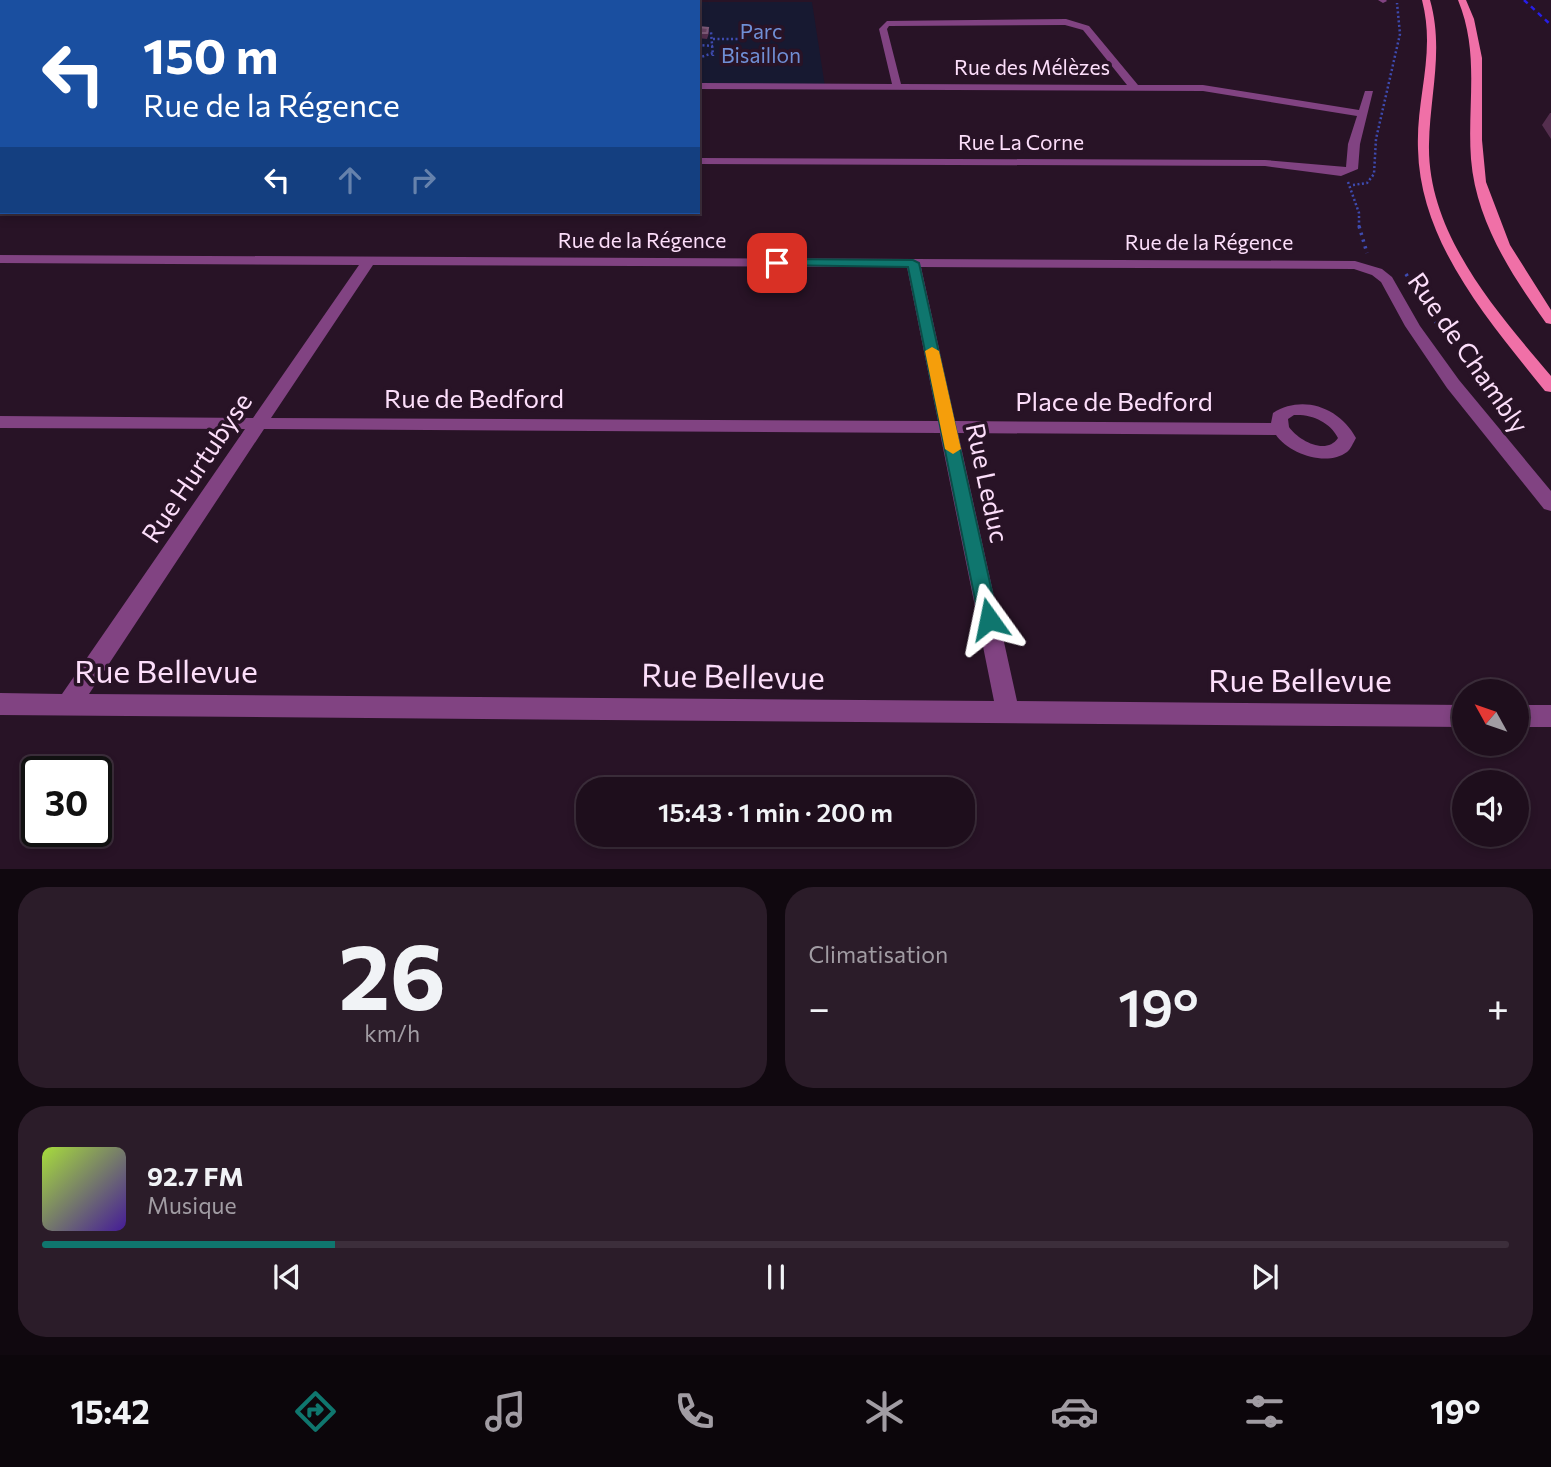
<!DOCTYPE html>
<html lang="fr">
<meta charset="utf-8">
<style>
:root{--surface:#1e0e1c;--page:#2b1c29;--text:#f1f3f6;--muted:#a19ca3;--line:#3c2e3b;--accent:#0f766e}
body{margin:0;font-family:Commissioner,sans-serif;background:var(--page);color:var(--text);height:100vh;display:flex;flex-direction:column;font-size:26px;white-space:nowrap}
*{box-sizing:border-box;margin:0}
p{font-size:23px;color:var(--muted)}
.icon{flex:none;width:38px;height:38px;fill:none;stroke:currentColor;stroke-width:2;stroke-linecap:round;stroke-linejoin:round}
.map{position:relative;height:869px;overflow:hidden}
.sheet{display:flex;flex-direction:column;gap:18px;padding:18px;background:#10080f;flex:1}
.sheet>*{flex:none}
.hud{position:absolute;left:0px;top:0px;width:700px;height:214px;box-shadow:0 4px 10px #0003,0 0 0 2px var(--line);background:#1a4fa0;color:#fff;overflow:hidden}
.needle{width:46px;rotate:310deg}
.fabs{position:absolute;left:1452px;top:679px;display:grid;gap:14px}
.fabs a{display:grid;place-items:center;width:77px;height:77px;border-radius:50%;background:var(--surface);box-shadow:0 4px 10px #0003,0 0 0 2px var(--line);font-size:35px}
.speed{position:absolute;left:21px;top:756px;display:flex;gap:14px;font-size:35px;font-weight:700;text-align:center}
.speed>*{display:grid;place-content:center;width:91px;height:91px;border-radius:50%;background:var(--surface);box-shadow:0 4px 10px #0003,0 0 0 2px var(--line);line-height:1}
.speed .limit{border:4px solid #111;border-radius:10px;background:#fff;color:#111}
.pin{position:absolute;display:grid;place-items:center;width:60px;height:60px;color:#fff;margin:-30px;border-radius:14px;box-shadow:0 4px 10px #0006}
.me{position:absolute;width:77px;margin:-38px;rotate:348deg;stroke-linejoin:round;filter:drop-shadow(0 0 5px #0008)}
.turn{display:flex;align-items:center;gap:24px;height:147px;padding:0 28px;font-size:32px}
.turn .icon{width:91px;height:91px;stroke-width:2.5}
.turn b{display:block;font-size:49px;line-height:60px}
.lanes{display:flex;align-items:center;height:66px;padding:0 28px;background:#0003;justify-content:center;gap:35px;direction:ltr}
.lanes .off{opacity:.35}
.big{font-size:52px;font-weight:600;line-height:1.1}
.sheet .tile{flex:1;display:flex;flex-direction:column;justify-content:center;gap:10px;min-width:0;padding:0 24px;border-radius:28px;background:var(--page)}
.sheet .dial{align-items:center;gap:0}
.dial b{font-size:91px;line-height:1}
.song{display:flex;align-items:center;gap:21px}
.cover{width:84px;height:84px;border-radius:10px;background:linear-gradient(135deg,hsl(80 70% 55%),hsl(260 70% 35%))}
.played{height:7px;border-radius:4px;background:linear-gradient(90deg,var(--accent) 20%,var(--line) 20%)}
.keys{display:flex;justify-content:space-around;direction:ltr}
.heat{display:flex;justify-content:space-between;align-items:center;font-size:38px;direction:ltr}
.sheet .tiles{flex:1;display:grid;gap:18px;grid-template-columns:1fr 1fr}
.tile:last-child{grid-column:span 2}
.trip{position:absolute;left:576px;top:777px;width:399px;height:70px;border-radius:28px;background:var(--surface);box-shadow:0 4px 10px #0003,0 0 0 2px var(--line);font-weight:600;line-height:70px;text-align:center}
.tabs{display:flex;height:112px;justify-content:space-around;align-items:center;background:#0c060b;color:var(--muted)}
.tabs .icon{width:49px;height:49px}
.tabs .on{color:var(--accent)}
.tabs b{font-size:32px;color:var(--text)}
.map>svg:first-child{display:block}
</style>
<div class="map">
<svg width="1551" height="869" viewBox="0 0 1551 869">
<rect width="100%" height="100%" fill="#281326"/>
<path fill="#171931" d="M698,2H812L825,87L698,86Z"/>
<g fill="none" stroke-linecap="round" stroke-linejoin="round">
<path stroke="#3e4bb0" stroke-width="2.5" stroke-dasharray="2 2.5" stroke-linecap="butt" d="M698,30L711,32L713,56
M713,39H740
M698,45L713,46
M698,58L713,53
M1348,182L1359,213V228
M1353,185L1367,183L1374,174L1376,139L1400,34L1397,3"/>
<path stroke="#3e4bb0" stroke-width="3.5" stroke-dasharray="2.5 4.5" stroke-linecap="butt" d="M1359,226L1367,253
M1406,274L1444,335"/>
<path fill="#814382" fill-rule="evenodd" d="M117,0H128L115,2Z
M261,0H271L259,2Z
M405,0H415L403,2Z
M601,0H609V2H601Z
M1378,0H1386L1387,1L1383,3Z
M1066,19L1089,26L1138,85H1203L1359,110L1365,91H1373L1360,144L1358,169L1341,176L1265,166L698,164V158L1265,160L1346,167L1348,144L1357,116L1203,91L698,89V83L892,84L879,29L887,21ZM1065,25L1083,30L1127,85L901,84L887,29L889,26Z
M2,32V38L0,39V33Z
M0,86H2V92H0Z
M0,157H2V163H0Z
M0,255L1355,261L1382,269L1392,277L1420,326L1459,380L1551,491V511L1544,509L1447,388L1405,326L1381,282L1372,275L1354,269L921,267L955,421L1271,423L1273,413C1303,394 1340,408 1356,438C1353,443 1351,449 1347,452C1327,467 1289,454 1276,435L958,433L1017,701L1465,705V727L0,715V693L62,694L245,429L0,428V416L253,418L359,265L0,263ZM373,265L907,267L938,421L271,418ZM1294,415C1312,414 1330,422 1338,438C1326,456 1298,440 1289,427L1288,419ZM264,429L940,433L994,701L89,694Z
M1517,705H1551V727H1517Z"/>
<path fill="#f070a7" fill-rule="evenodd" d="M1422,0H1430C1444,49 1430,94 1429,144C1427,234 1497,312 1551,376V392L1545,391C1489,321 1420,243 1418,149C1416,96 1436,54 1422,0Z
M1458,0H1466L1474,19L1482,58V140L1486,182L1510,245L1551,310V324L1546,323C1511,274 1476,221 1471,159C1467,104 1480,53 1458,0Z"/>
<path stroke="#271ee7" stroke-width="2.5" stroke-dasharray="5 4.5" stroke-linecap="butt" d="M1524,0L1551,25"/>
</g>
<path fill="#542e4e" d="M698,27L708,28L709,33L707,39L698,38Z
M1550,113H1551V139L1542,125Z"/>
<path fill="#664160" stroke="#7d5a78" stroke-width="2" d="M698,27L708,28L707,33H698Z"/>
<path fill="#0f766e" stroke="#0a4d48" stroke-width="2" d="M777,259L913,260L919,263L998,619L996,624L989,627L982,624L979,619L908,267L773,265V260Z"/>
<path fill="#f59e0b" d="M932,347L939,351L961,449L953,454L945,449L925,351Z"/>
<g text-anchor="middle" stroke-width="7" stroke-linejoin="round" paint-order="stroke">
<g font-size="21" fill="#708fd5" stroke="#281326">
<text x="761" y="39">Parc<tspan x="761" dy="24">Bisaillon</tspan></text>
</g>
<g font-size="21" fill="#fcdefa" stroke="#281326">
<text x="1032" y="75">Rue des Mélèzes</text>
<text x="1021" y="150">Rue La Corne</text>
<text x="642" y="248">Rue de la Régence</text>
<text x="1209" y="250">Rue de la Régence</text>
</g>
<g font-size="26" fill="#fcdefa" stroke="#281326">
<text transform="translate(1468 353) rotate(55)" y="9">Rue de Chambly</text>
<text x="474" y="408">Rue de Bedford</text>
<text x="1114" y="411">Place de Bedford</text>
<text transform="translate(197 468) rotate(-56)" y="9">Rue Hurtubyse</text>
<text transform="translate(987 483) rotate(78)" y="9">Rue Leduc</text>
</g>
<g font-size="32" fill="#fcdefa" stroke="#281326">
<text x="166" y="683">Rue Bellevue</text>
<text transform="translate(733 677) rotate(1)" y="11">Rue Bellevue</text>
<text x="1300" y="692">Rue Bellevue</text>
</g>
</g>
</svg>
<div class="fabs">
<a><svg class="needle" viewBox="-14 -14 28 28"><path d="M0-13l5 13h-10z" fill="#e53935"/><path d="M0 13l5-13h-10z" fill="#a19ca3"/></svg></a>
<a><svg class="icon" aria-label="sound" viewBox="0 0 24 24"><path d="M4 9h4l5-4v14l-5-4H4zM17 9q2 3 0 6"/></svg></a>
</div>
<div class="speed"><div class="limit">30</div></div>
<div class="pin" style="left:777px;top:263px;background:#d93025"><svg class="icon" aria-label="arrive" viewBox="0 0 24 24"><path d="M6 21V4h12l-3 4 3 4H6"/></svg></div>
<svg class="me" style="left:989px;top:619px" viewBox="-20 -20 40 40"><path d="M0-17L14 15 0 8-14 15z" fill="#0f766e" stroke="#fff" stroke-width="4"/></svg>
<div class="trip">15:43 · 1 min · 200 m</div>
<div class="hud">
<div class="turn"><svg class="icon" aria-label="left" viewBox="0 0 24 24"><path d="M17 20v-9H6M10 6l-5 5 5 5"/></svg><div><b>150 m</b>Rue de la Régence</div></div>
<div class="lanes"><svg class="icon" aria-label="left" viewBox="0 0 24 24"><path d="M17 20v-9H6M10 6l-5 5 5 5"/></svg><svg class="icon off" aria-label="ahead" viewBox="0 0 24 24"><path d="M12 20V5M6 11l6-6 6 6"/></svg><svg class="icon off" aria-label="right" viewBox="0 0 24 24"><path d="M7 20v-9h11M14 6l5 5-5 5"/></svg></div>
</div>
</div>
<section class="sheet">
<div class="tiles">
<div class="tile dial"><b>26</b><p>km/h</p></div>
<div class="tile"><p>Climatisation</p>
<div class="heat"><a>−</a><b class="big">19°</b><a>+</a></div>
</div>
<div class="tile">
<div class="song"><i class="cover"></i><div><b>92.7 FM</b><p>Musique</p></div></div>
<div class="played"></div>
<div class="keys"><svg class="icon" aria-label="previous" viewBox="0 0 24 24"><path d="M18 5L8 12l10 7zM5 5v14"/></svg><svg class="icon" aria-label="pause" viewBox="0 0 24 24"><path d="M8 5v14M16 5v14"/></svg><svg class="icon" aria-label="next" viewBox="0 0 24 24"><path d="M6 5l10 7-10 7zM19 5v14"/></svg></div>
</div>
</div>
</section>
<nav class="tabs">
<b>15:42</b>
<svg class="icon on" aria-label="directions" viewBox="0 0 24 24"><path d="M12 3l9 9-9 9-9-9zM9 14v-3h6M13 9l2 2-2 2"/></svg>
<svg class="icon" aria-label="music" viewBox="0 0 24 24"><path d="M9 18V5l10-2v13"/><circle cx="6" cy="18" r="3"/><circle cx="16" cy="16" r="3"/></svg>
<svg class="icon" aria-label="phone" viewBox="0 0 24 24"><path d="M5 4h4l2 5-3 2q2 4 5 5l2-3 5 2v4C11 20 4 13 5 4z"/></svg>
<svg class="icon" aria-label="climate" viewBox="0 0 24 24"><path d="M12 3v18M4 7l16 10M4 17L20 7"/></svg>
<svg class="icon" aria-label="car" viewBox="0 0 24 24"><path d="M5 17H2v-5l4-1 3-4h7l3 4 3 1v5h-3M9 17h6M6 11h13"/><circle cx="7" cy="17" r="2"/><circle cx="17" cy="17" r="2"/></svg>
<svg class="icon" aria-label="filters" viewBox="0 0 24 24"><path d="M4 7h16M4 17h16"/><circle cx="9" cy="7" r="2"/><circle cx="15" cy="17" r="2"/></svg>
<b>19°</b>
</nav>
